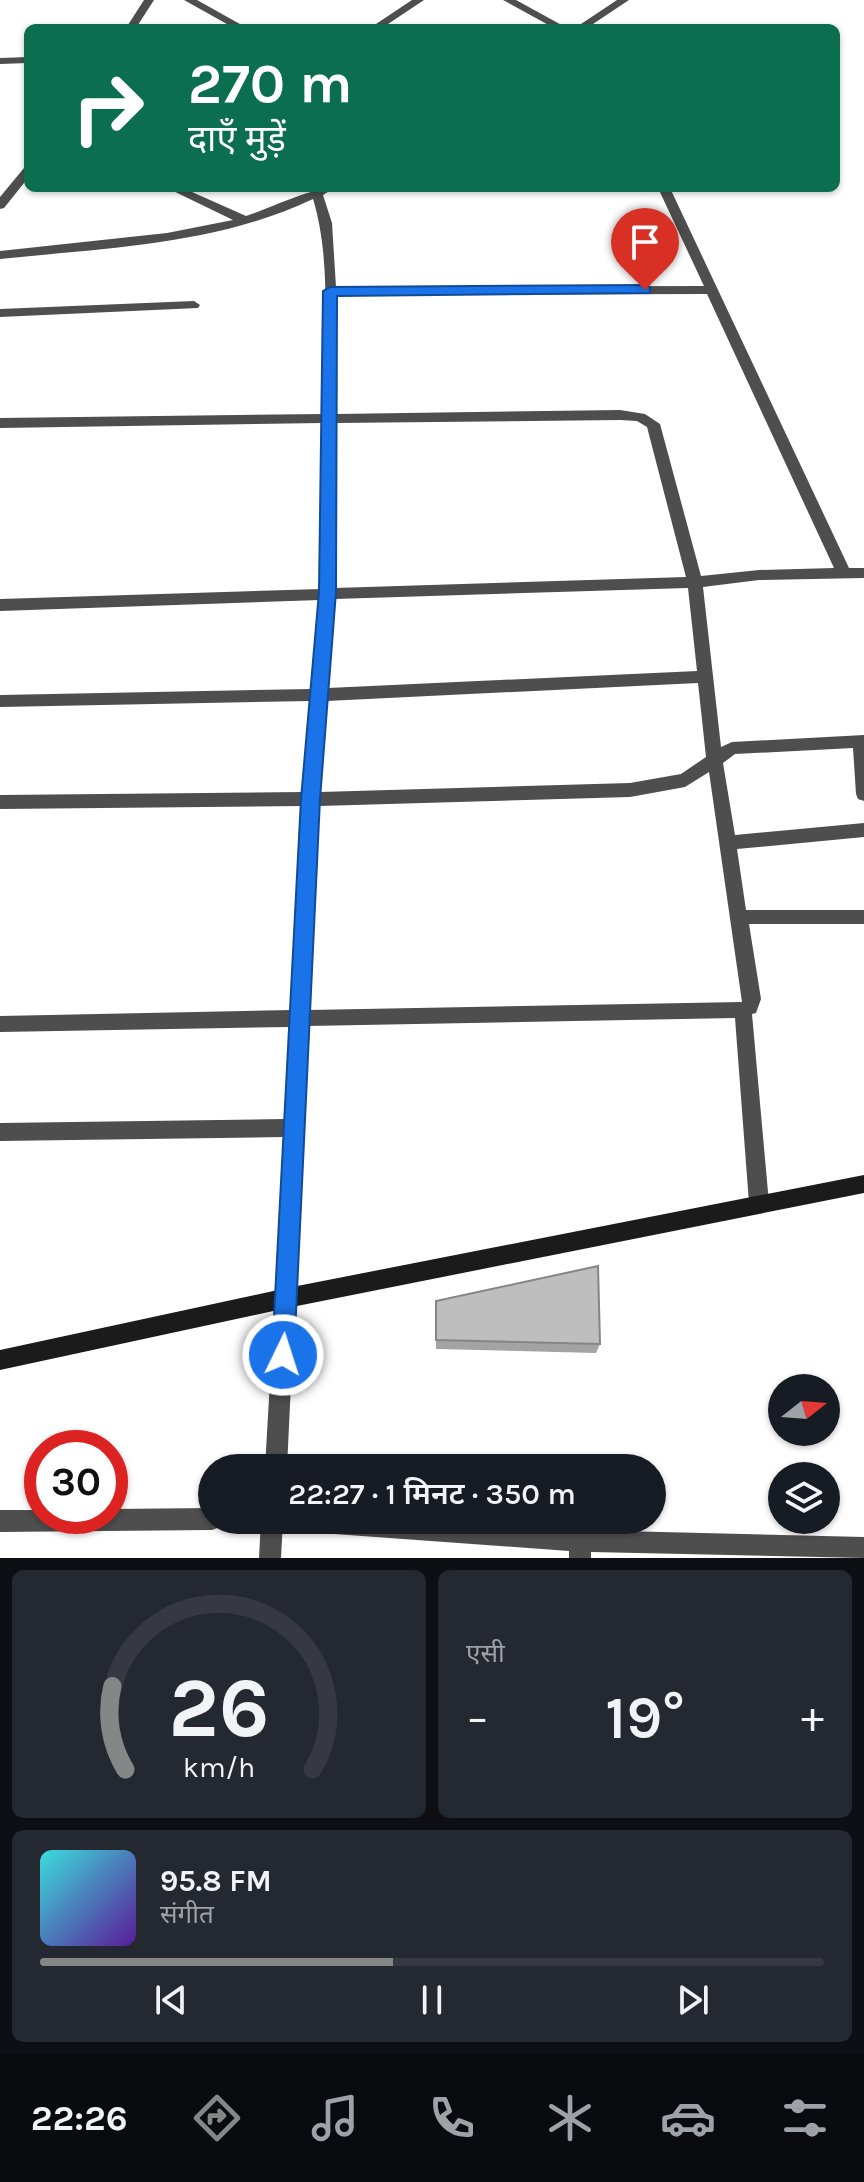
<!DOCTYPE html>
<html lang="hi">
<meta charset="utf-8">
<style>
:root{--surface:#171b24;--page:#242831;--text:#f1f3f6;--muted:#9ea1a6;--line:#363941;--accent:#858687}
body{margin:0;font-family:Karla,"Noto Sans Devanagari",sans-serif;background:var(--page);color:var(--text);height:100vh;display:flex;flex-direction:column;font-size:30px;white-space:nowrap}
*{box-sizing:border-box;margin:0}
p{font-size:26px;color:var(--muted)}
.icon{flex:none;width:44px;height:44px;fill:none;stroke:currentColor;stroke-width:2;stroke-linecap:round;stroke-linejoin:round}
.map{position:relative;height:1558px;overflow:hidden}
.drawer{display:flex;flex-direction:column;gap:12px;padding:12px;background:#0d0f14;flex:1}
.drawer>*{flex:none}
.banner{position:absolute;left:24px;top:24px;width:816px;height:168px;border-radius:12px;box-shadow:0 2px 6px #0004;background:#0b6e4f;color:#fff;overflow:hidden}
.needle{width:52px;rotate:73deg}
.tools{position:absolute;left:768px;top:1374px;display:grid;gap:16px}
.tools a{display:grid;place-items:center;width:72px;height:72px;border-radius:50%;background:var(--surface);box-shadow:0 2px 6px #0004;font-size:40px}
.speed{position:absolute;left:24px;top:1430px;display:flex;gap:16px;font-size:40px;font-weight:700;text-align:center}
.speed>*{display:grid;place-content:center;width:104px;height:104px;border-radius:50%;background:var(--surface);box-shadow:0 2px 6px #0004;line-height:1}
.speed .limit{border:12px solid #d22;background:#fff;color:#111}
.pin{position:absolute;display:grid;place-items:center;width:68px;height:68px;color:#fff;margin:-82px -34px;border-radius:50% 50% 50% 0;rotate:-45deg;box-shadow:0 0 8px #0007}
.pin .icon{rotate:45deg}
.me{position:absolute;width:88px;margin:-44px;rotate:4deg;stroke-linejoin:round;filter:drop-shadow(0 0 6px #0008)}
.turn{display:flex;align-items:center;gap:28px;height:168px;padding:0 32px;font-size:36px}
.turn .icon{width:104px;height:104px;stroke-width:2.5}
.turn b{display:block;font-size:56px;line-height:68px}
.big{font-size:60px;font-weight:600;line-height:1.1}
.drawer .tile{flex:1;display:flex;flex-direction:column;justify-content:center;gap:12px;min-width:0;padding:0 28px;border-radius:12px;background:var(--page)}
.drawer .dial{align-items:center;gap:0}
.dial svg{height:208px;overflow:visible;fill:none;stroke:var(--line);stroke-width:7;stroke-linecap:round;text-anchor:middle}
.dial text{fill:var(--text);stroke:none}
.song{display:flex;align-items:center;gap:24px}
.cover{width:96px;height:96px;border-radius:12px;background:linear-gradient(135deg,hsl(180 70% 55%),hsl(270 70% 35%))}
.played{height:8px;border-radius:4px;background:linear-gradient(90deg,var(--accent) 45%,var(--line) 45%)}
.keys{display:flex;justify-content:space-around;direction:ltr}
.heat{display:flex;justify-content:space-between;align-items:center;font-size:44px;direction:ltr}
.drawer .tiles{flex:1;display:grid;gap:12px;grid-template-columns:1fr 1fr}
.tile:last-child{grid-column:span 2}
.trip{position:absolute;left:198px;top:1454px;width:468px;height:80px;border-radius:40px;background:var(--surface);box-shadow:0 2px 6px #0004;font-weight:600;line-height:80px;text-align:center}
.tabs{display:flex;height:128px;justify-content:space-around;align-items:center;background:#090b0e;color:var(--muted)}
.tabs .icon{width:56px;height:56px}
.tabs .selected{color:var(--accent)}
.tabs b{font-size:36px;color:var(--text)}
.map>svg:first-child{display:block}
</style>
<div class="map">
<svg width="864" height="1558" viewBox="0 0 864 1558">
<rect width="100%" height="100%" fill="#fff"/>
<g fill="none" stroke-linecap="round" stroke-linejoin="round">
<path fill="#4e4e4e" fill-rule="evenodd" d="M28,57V63L0,64V58Z"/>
<path fill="#4e4e4e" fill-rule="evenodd" d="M144,0H154L136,28H126Z
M184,0H197L247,28H234Z
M412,0H424L382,28H370Z
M503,0H516L567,28H554Z
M617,0H629L587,28H575Z
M28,167V178L4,208L0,209V197L24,168Z
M167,188H183L246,216C271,208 310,188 334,188L323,195L332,223L336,287L704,286L658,188H670L849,568H864V578L759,580L703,587L721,747L732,742L864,735V801L858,799L856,794L853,748L735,754L723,763L735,835L864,823V837L737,849L746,910H864V924H749L761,999L756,1013L752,1014L769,1203L766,1210L759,1212L752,1210L749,1203L735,1018L308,1026L287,1468H265L284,1137L0,1141V1123L285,1119L290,1027L0,1032V1016L291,1010L303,806L0,809V795L304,792L311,701L0,707V695L312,689L320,600L0,611V599L321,589L322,423L0,428V418L323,414C323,347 333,264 313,199C216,245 105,248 0,259V251L167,233L233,220ZM707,294L834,568L759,570L701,576L660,424L645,414L620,410L336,414V295ZM620,420L637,421L647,427L686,577L335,588L336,423ZM688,588L697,671L328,688L335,599ZM698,683L706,757L681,774L630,783L320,792L327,701ZM709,772L742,1002L309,1010L319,806L630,797L685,787Z
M194,301L200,305L198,308L0,317V309Z
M212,1508V1520H222L220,1527L212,1530L0,1532V1510H42V1516H110V1509Z
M261,1520H440L580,1530L864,1537V1558L591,1552V1558H569V1551L293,1531L285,1528L283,1521L281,1558H259Z"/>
<path fill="#1b1b1b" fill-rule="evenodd" d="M864,1175V1193L287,1308L0,1370V1350L287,1288Z"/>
</g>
<path fill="#a3a3a3" d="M436,1301L600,1344L596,1353L436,1349Z"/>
<path fill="#bebebe" stroke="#858585" stroke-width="2" d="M598,1266L600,1344L436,1340V1301Z"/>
<path fill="#1a73e8" stroke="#114b97" stroke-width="2" d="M645,285L650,287V293L337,296L336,592L320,799L294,1355L291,1363L283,1366L275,1363L272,1355L301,799L319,592L323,291L330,287Z"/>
</svg>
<div class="tools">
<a><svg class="needle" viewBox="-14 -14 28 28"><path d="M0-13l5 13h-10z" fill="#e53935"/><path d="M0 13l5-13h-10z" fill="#9ea1a6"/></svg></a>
<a><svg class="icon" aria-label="layers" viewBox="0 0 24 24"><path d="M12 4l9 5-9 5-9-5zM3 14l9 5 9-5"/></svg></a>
</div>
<div class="speed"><div class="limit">30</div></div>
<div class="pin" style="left:645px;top:290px;background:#d93025"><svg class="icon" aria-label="arrive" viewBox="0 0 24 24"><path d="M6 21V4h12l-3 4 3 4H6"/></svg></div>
<svg class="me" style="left:283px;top:1355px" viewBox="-20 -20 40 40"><circle r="17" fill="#1a73e8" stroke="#fff" stroke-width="3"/><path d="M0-11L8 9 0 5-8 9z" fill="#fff"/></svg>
<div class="trip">22:27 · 1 मिनट · 350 m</div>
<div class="banner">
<div class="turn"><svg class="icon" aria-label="right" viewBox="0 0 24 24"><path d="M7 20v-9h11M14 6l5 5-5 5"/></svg><div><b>270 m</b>दाएँ मुड़ें</div></div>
</div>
</div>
<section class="drawer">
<div class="tiles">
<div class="tile dial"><svg viewBox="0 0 100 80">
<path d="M14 69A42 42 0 1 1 86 69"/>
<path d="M14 69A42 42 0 0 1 9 37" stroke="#858687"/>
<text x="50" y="56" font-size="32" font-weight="700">26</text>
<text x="50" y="72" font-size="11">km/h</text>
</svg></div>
<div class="tile"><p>एसी</p>
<div class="heat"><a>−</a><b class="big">19°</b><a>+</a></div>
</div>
<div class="tile">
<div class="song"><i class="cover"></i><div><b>95.8 FM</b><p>संगीत</p></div></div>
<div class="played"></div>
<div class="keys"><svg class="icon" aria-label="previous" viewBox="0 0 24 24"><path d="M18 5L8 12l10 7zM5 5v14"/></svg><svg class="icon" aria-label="pause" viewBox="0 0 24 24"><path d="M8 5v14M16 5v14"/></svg><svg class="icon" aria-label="next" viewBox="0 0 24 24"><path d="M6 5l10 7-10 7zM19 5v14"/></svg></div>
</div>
</div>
</section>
<nav class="tabs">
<b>22:26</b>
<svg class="icon selected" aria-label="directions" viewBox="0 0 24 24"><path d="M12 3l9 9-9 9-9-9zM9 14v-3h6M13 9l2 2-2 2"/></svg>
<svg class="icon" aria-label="music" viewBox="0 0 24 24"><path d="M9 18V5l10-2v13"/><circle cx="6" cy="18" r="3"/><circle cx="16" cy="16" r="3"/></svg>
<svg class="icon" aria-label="phone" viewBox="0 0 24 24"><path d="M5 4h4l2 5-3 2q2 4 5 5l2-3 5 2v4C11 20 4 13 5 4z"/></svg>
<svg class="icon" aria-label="climate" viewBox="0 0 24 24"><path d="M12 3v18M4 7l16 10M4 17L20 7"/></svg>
<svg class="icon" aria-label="car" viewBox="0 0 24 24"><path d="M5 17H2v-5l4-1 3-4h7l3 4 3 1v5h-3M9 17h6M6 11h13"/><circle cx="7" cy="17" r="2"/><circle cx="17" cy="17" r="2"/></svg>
<svg class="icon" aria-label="filters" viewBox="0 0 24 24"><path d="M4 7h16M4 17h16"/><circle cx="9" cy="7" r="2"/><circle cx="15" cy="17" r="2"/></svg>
</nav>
